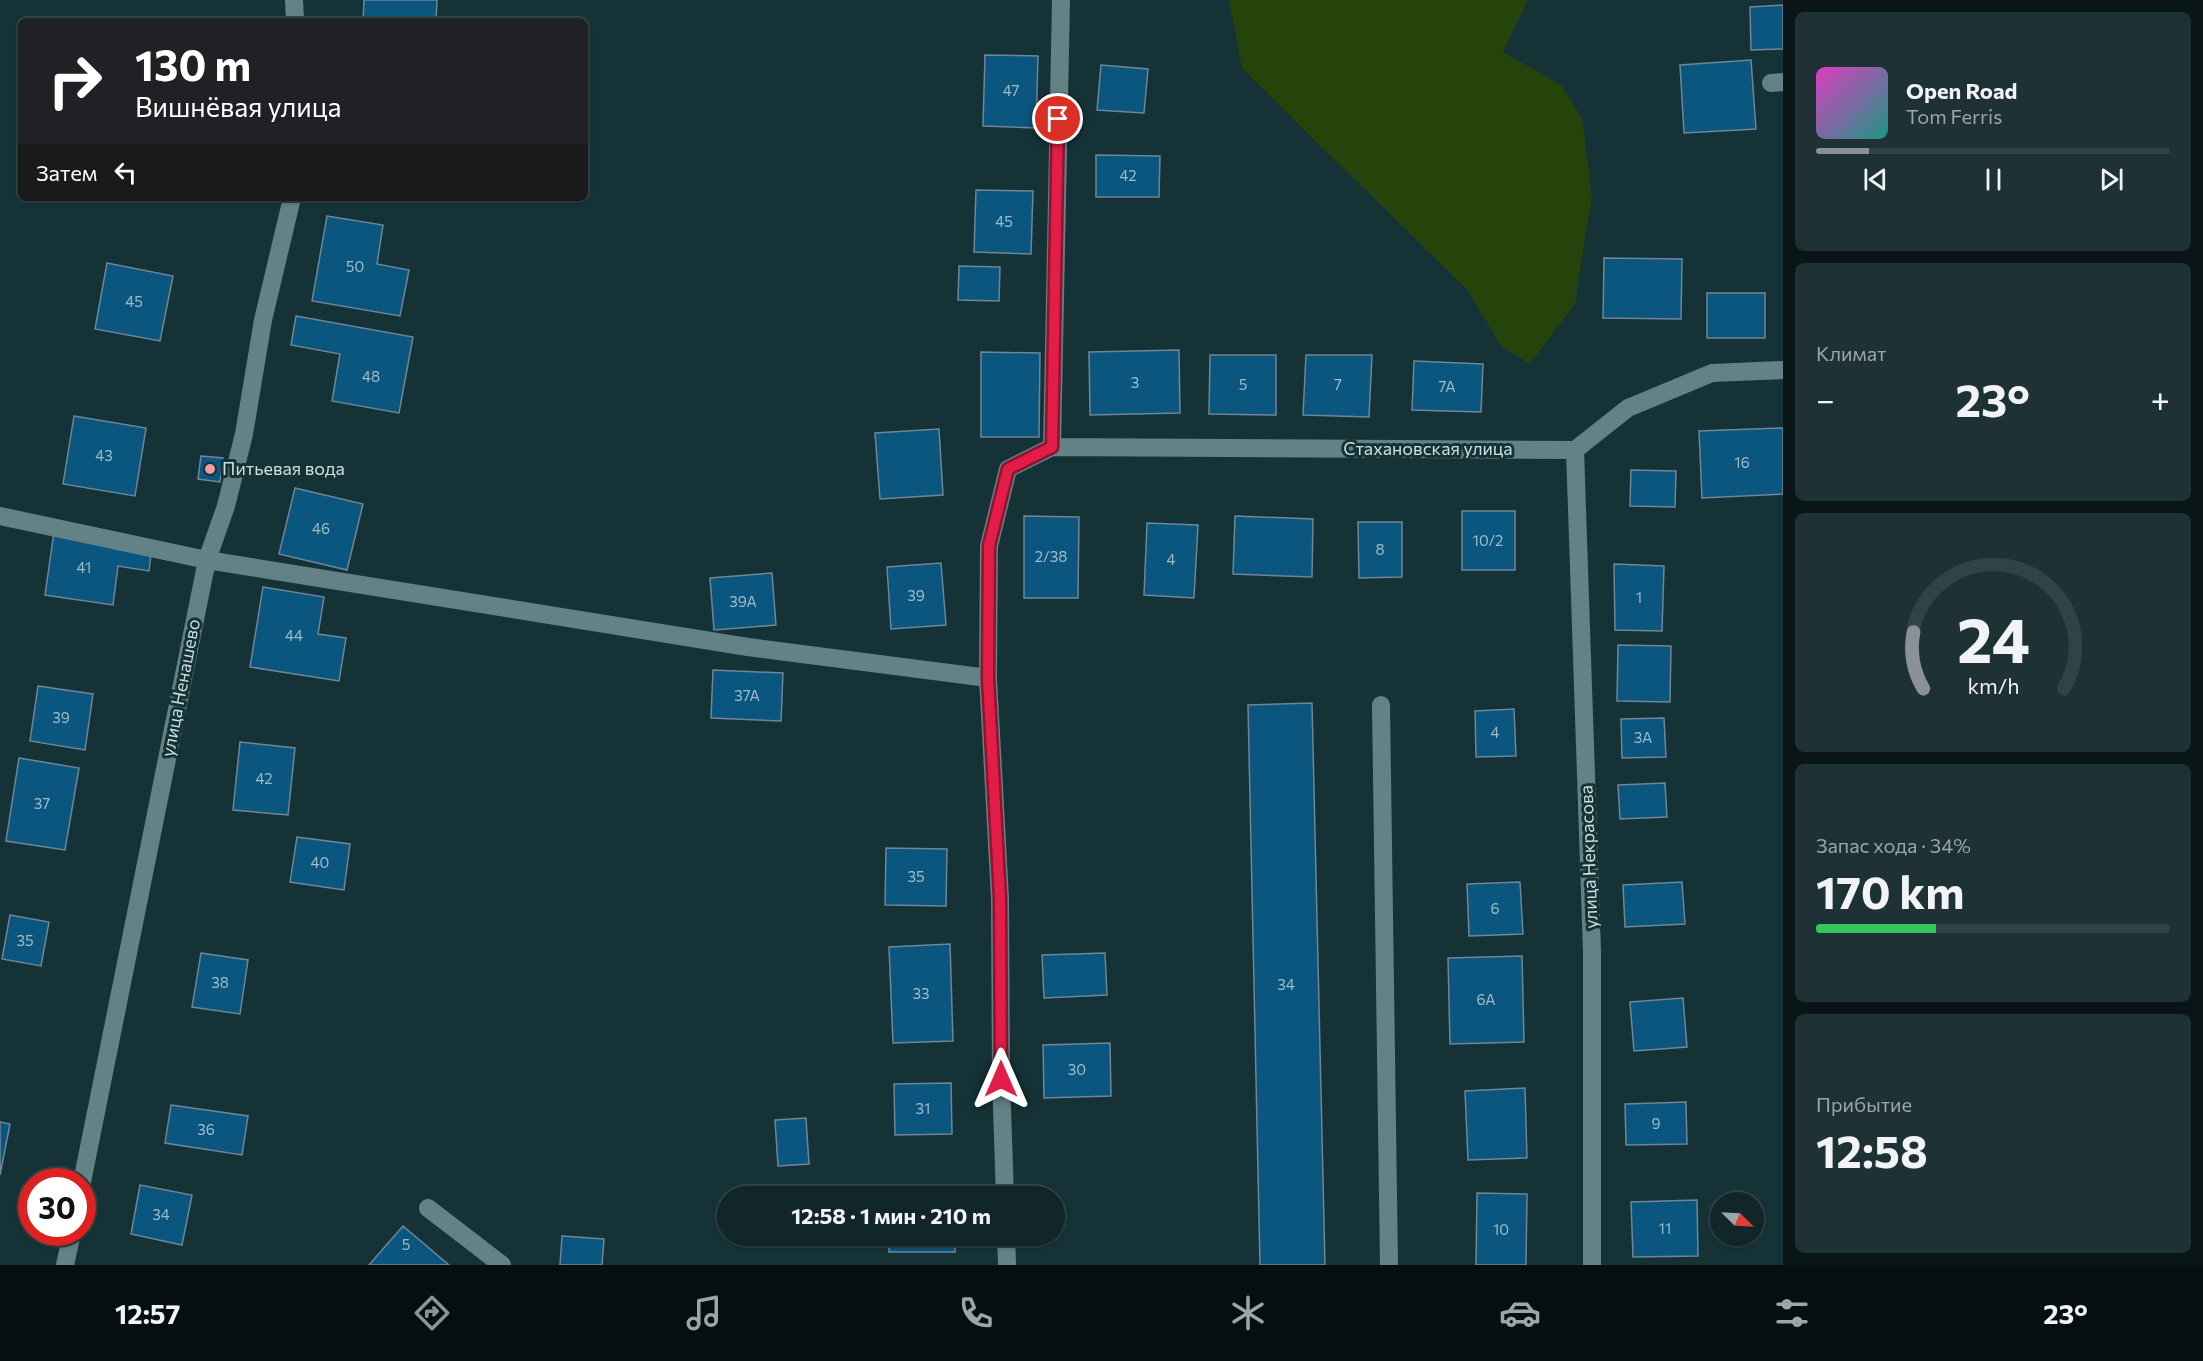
<!DOCTYPE html>
<html lang="ru">
<meta charset="utf-8">
<style>
:root{--surface:#102629;--page:#1e3235;--text:#f1f3f6;--muted:#9ca5a8;--line:#304346;--accent:#8c9099}
body{margin:0;font-family:Commissioner,sans-serif;background:var(--page);color:var(--text);height:100vh;display:flex;flex-direction:column;font-size:22px;white-space:nowrap}
*{box-sizing:border-box;margin:0}
p{font-size:20px;color:var(--muted)}
.icon{flex:none;width:33px;height:33px;fill:none;stroke:currentColor;stroke-width:2;stroke-linecap:round;stroke-linejoin:round}
.map{position:relative;flex:1;overflow:hidden}
.details{display:flex;flex-direction:column;gap:12px;padding:12px;background:#091517;width:420px}
.details>*{flex:none}
.banner{position:absolute;left:18px;top:18px;width:570px;height:183px;border-radius:9px;box-shadow:0 2px 4px #0004,0 0 0 2px var(--line);background:#202124;color:#fff;overflow:hidden}
.needle{width:39px;rotate:114deg}
.tools{position:absolute;left:1710px;top:1192px;display:grid;gap:12px}
.tools a{display:grid;place-items:center;width:54px;height:54px;border-radius:50%;background:var(--surface);box-shadow:0 2px 4px #0004,0 0 0 2px var(--line);font-size:30px}
.speed{position:absolute;left:18px;top:1168px;display:flex;gap:12px;font-size:30px;font-weight:700;text-align:center}
.speed>*{display:grid;place-content:center;width:78px;height:78px;border-radius:50%;background:var(--surface);box-shadow:0 2px 4px #0004,0 0 0 2px var(--line);line-height:1}
.speed .limit{border:9px solid #d22;background:#fff;color:#111}
.pin{position:absolute;display:grid;place-items:center;width:51px;height:51px;color:#fff;margin:-26px;border:3px solid #fff;border-radius:50%;box-shadow:0 2px 6px #0007}
.me{position:absolute;width:66px;margin:-33px;rotate:0deg;stroke-linejoin:round;filter:drop-shadow(0 0 4px #0008)}
.turn{display:flex;align-items:center;gap:21px;height:126px;padding:0 18px;font-size:27px}
.turn .icon{width:78px;height:78px;stroke-width:2.5}
.turn b{display:block;font-size:42px;line-height:51px}
.then{display:flex;align-items:center;height:57px;padding:0 18px;background:#0003;gap:12px;font-size:22px}
.big{font-size:45px;font-weight:700;line-height:1.1}
.details .tile{flex:1;display:flex;flex-direction:column;justify-content:center;gap:9px;min-width:0;padding:0 21px;border-radius:9px;background:var(--page)}
.details .dial{align-items:center;gap:0}
.dial svg{height:156px;overflow:visible;fill:none;stroke:var(--line);stroke-width:7;stroke-linecap:round;text-anchor:middle}
.dial text{fill:var(--text);stroke:none}
.song{display:flex;align-items:center;gap:18px}
.cover{width:72px;height:72px;border-radius:9px;background:linear-gradient(135deg,hsl(310 70% 55%),hsl(170 70% 35%))}
.played{height:6px;border-radius:3px;background:linear-gradient(90deg,var(--accent) 15%,var(--line) 15%)}
.keys{display:flex;justify-content:space-around;direction:ltr}
.heat{display:flex;justify-content:space-between;align-items:center;font-size:33px;direction:ltr}
.charge{height:9px;border-radius:4px;background:linear-gradient(90deg,#34c759 34%,var(--line) 0)}
.trip{position:absolute;left:717px;top:1186px;width:348px;height:60px;border-radius:30px;background:var(--surface);box-shadow:0 2px 4px #0004,0 0 0 2px var(--line);font-weight:700;line-height:60px;text-align:center}
.menu{display:flex;height:96px;justify-content:space-around;align-items:center;background:#060f10;color:var(--muted)}
.menu .icon{width:42px;height:42px}
.menu .on{color:var(--accent)}
.menu b{font-size:27px;color:var(--text)}
main{display:flex;flex:1;min-height:0}
.map>svg:first-child{display:block}
</style>
<main>
<div class="map">
<svg width="1783" height="1265" viewBox="0 0 1783 1265">
<rect width="100%" height="100%" fill="#153337"/>
<path fill="#24440c" d="M1229,0H1528L1503,52L1561,85L1582,118L1592,195L1575,304L1530,364L1501,346L1468,291L1242,68Z"/>
<path fill="#0a567e" stroke="#6f8697" stroke-width="1.5" d="M364,0H437L436,21H363Z
M1783,5V49L1751,50L1750,7Z
M985,55L1038,56L1036,128L983,126Z
M1751,60L1756,129L1684,133L1680,65Z
M1101,65L1148,69L1144,113L1097,110Z
M1096,155L1160,156L1159,197H1096Z
M976,190L1033,191L1031,254L974,252Z
M327,216L383,225L377,264L409,270L400,316L312,301Z
M1604,258L1682,259L1681,319L1603,318Z
M107,263L173,276L160,341L95,329Z
M959,266L1000,267L999,301L958,300Z
M1707,293H1765V338H1707Z
M296,316L413,337L399,413L332,401L340,354L291,345Z
M1179,350L1180,413L1090,415L1089,352Z
M981,352L1040,353L1039,437H981Z
M1210,355H1276V415L1209,414Z
M1306,355H1372L1369,417L1303,415Z
M1414,361L1483,364L1481,412L1412,410Z
M74,416L146,428L135,496L63,484Z
M1783,428V494L1702,498L1699,431Z
M939,429L943,495L880,499L875,433Z
M201,456L223,458L220,482L198,479Z
M1631,470L1676,471L1675,507L1630,506Z
M295,488L363,504L347,570L279,554Z
M1462,511H1515V570H1462Z
M1024,516L1079,517L1078,598H1024Z
M1235,516L1313,519L1312,577L1233,574Z
M1358,522H1402V577L1359,578Z
M1147,523L1198,525L1194,598L1144,595Z
M54,532L152,546L149,571L118,566L113,605L45,595Z
M941,563L946,625L891,629L887,567Z
M1614,564L1664,566L1662,631L1615,630Z
M772,573L776,625L714,630L710,578Z
M263,587L324,597L318,634L346,638L339,681L250,667Z
M1618,645L1671,646L1670,702L1617,701Z
M713,670L783,673L781,721L711,718Z
M38,686L93,694L85,750L30,741Z
M1312,703L1325,1265H1260L1248,705Z
M1514,709L1516,756L1476,757L1475,711Z
M1664,718L1666,757L1622,758L1621,719Z
M240,742L295,748L288,815L233,810Z
M19,758L79,768L65,850L6,841Z
M1665,783L1667,817L1620,819L1618,785Z
M297,837L350,844L344,890L290,882Z
M886,848L947,849L946,906L885,905Z
M1520,882L1523,934L1469,936L1467,884Z
M1682,882L1685,924L1625,927L1623,885Z
M10,915L49,922L41,966L2,959Z
M950,944L953,1041L893,1043L889,947Z
M201,953L248,960L240,1014L192,1007Z
M1105,953L1107,995L1044,998L1042,955Z
M1522,956L1524,1042L1450,1044L1448,958Z
M1683,998L1687,1047L1634,1051L1630,1002Z
M1110,1043L1111,1096L1044,1098L1043,1045Z
M951,1083L952,1134L895,1135L894,1084Z
M1525,1088L1527,1158L1468,1160L1465,1091Z
M1686,1102L1687,1144L1626,1145L1625,1104Z
M171,1105L248,1116L242,1155L165,1143Z
M806,1118L809,1164L778,1166L775,1120Z
M0,1122L10,1124L0,1175Z
M140,1185L192,1195L182,1245L131,1234Z
M1477,1193L1527,1194L1526,1265H1476Z
M1697,1200L1698,1256L1633,1257L1631,1202Z
M403,1226L449,1265H369Z
M562,1236L604,1239L602,1265H560Z
M889,1236H955V1252H889Z"/>
<g fill="none" stroke-linecap="round" stroke-linejoin="round">
<path stroke="#628286" stroke-width="18" d="M294,0L295,21
M1771,83L1783,82
M1052,447L1575,450L1628,408L1712,373L1783,370
M1575,450L1592,952V1265
M0,516L207,560L748,647L988,678
M1381,705L1389,1265
M82,1182L207,560L226,506L244,434L263,320L292,198
M1005,1197L1001,1079L1000,898L988,678L989,546L1008,469L1052,447L1061,0
M428,1208L502,1265
M1006,1236L1007,1265
M65,1265L72,1233"/>
</g>
<g fill="none" stroke-linecap="round" stroke-linejoin="round">
<defs>
<path id="route" d="M1001,1079L1000,898L988,678L989,546L1008,469L1052,447L1058,119"/>
</defs>
<use href="#route" stroke="#92132f" stroke-width="15"/>
<use href="#route" stroke="#e11d48" stroke-width="10"/>
</g>
<circle fill="#f59b9b" stroke="#153337" stroke-width="2" cx="210" cy="469" r="6"/>
<g text-anchor="middle" stroke-width="6" stroke-linejoin="round" paint-order="stroke">
<g font-size="15" fill="#9cbcc8">
<text x="1011" y="96">47</text>
<text x="1128" y="181">42</text>
<text x="1004" y="227">45</text>
<text x="355" y="272">50</text>
<text x="134" y="307">45</text>
<text x="371" y="382">48</text>
<text x="1135" y="388">3</text>
<text x="1243" y="390">5</text>
<text x="1338" y="390">7</text>
<text x="1447" y="392">7А</text>
<text x="104" y="461">43</text>
<text x="1742" y="468">16</text>
<text x="321" y="534">46</text>
<text x="1488" y="546">10/2</text>
<text x="1380" y="555">8</text>
<text x="1051" y="562">2/38</text>
<text x="1171" y="565">4</text>
<text x="84" y="573">41</text>
<text x="916" y="601">39</text>
<text x="1639" y="603">1</text>
<text x="743" y="607">39А</text>
<text x="294" y="641">44</text>
<text x="747" y="701">37А</text>
<text x="61" y="723">39</text>
<text x="1495" y="738">4</text>
<text x="1643" y="743">3А</text>
<text x="264" y="784">42</text>
<text x="42" y="809">37</text>
<text x="320" y="868">40</text>
<text x="916" y="882">35</text>
<text x="1495" y="914">6</text>
<text x="25" y="946">35</text>
<text x="220" y="988">38</text>
<text x="1286" y="990">34</text>
<text x="921" y="999">33</text>
<text x="1486" y="1005">6А</text>
<text x="1077" y="1075">30</text>
<text x="923" y="1114">31</text>
<text x="1656" y="1129">9</text>
<text x="206" y="1135">36</text>
<text x="161" y="1220">34</text>
<text x="1665" y="1234">11</text>
<text x="1501" y="1235">10</text>
<text x="406" y="1250">5</text>
</g>
<g font-size="18" fill="#cddee0" stroke="#153337">
<text x="1428" y="455">Стахановская улица</text>
<text transform="translate(181 688) rotate(-79)" y="6">улица Ненашево</text>
<text transform="translate(1589 857) rotate(-92)" y="6">улица Некрасова</text>
</g>
<g font-size="18" fill="#cddee0" stroke="#153337" text-anchor="start">
<text x="222" y="475">Питьевая вода</text>
</g>
</g>
</svg>
<div class="tools">
<a><svg class="needle" viewBox="-14 -14 28 28"><path d="M0-13l5 13h-10z" fill="#e53935"/><path d="M0 13l5-13h-10z" fill="#9ca5a8"/></svg></a>
</div>
<div class="speed"><div class="limit">30</div></div>
<div class="pin" style="left:1058px;top:119px;background:#d93025"><svg class="icon" aria-label="arrive" viewBox="0 0 24 24"><path d="M6 21V4h12l-3 4 3 4H6"/></svg></div>
<svg class="me" style="left:1001px;top:1079px" viewBox="-20 -20 40 40"><path d="M0-17L14 15 0 8-14 15z" fill="#e11d48" stroke="#fff" stroke-width="4"/></svg>
<div class="trip">12:58 · 1 мин · 210 m</div>
<div class="banner">
<div class="turn"><svg class="icon" aria-label="right" viewBox="0 0 24 24"><path d="M7 20v-9h11M14 6l5 5-5 5"/></svg><div><b>130 m</b>Вишнёвая улица</div></div>
<div class="then">Затем<svg class="icon" aria-label="left" viewBox="0 0 24 24"><path d="M17 20v-9H6M10 6l-5 5 5 5"/></svg></div>
</div>
</div>
<section class="details">
<div class="tile">
<div class="song"><i class="cover"></i><div><b>Open Road</b><p>Tom Ferris</p></div></div>
<div class="played"></div>
<div class="keys"><svg class="icon" aria-label="previous" viewBox="0 0 24 24"><path d="M18 5L8 12l10 7zM5 5v14"/></svg><svg class="icon" aria-label="pause" viewBox="0 0 24 24"><path d="M8 5v14M16 5v14"/></svg><svg class="icon" aria-label="next" viewBox="0 0 24 24"><path d="M6 5l10 7-10 7zM19 5v14"/></svg></div>
</div>
<div class="tile"><p>Климат</p>
<div class="heat"><a>−</a><b class="big">23°</b><a>+</a></div>
</div>
<div class="tile dial"><svg viewBox="0 0 100 80">
<path d="M14 69A42 42 0 1 1 86 69"/>
<path d="M14 69A42 42 0 0 1 9 40" stroke="#8c9099"/>
<text x="50" y="56" font-size="32" font-weight="700">24</text>
<text x="50" y="72" font-size="11">km/h</text>
</svg></div>
<div class="tile"><p>Запас хода · 34%</p><b class="big">170 km</b><div class="charge"></div></div>
<div class="tile"><p>Прибытие</p><b class="big">12:58</b></div>
</section>
</main>
<nav class="menu">
<b>12:57</b>
<svg class="icon on" aria-label="directions" viewBox="0 0 24 24"><path d="M12 3l9 9-9 9-9-9zM9 14v-3h6M13 9l2 2-2 2"/></svg>
<svg class="icon" aria-label="music" viewBox="0 0 24 24"><path d="M9 18V5l10-2v13"/><circle cx="6" cy="18" r="3"/><circle cx="16" cy="16" r="3"/></svg>
<svg class="icon" aria-label="phone" viewBox="0 0 24 24"><path d="M5 4h4l2 5-3 2q2 4 5 5l2-3 5 2v4C11 20 4 13 5 4z"/></svg>
<svg class="icon" aria-label="climate" viewBox="0 0 24 24"><path d="M12 3v18M4 7l16 10M4 17L20 7"/></svg>
<svg class="icon" aria-label="car" viewBox="0 0 24 24"><path d="M5 17H2v-5l4-1 3-4h7l3 4 3 1v5h-3M9 17h6M6 11h13"/><circle cx="7" cy="17" r="2"/><circle cx="17" cy="17" r="2"/></svg>
<svg class="icon" aria-label="filters" viewBox="0 0 24 24"><path d="M4 7h16M4 17h16"/><circle cx="9" cy="7" r="2"/><circle cx="15" cy="17" r="2"/></svg>
<b>23°</b>
</nav>
